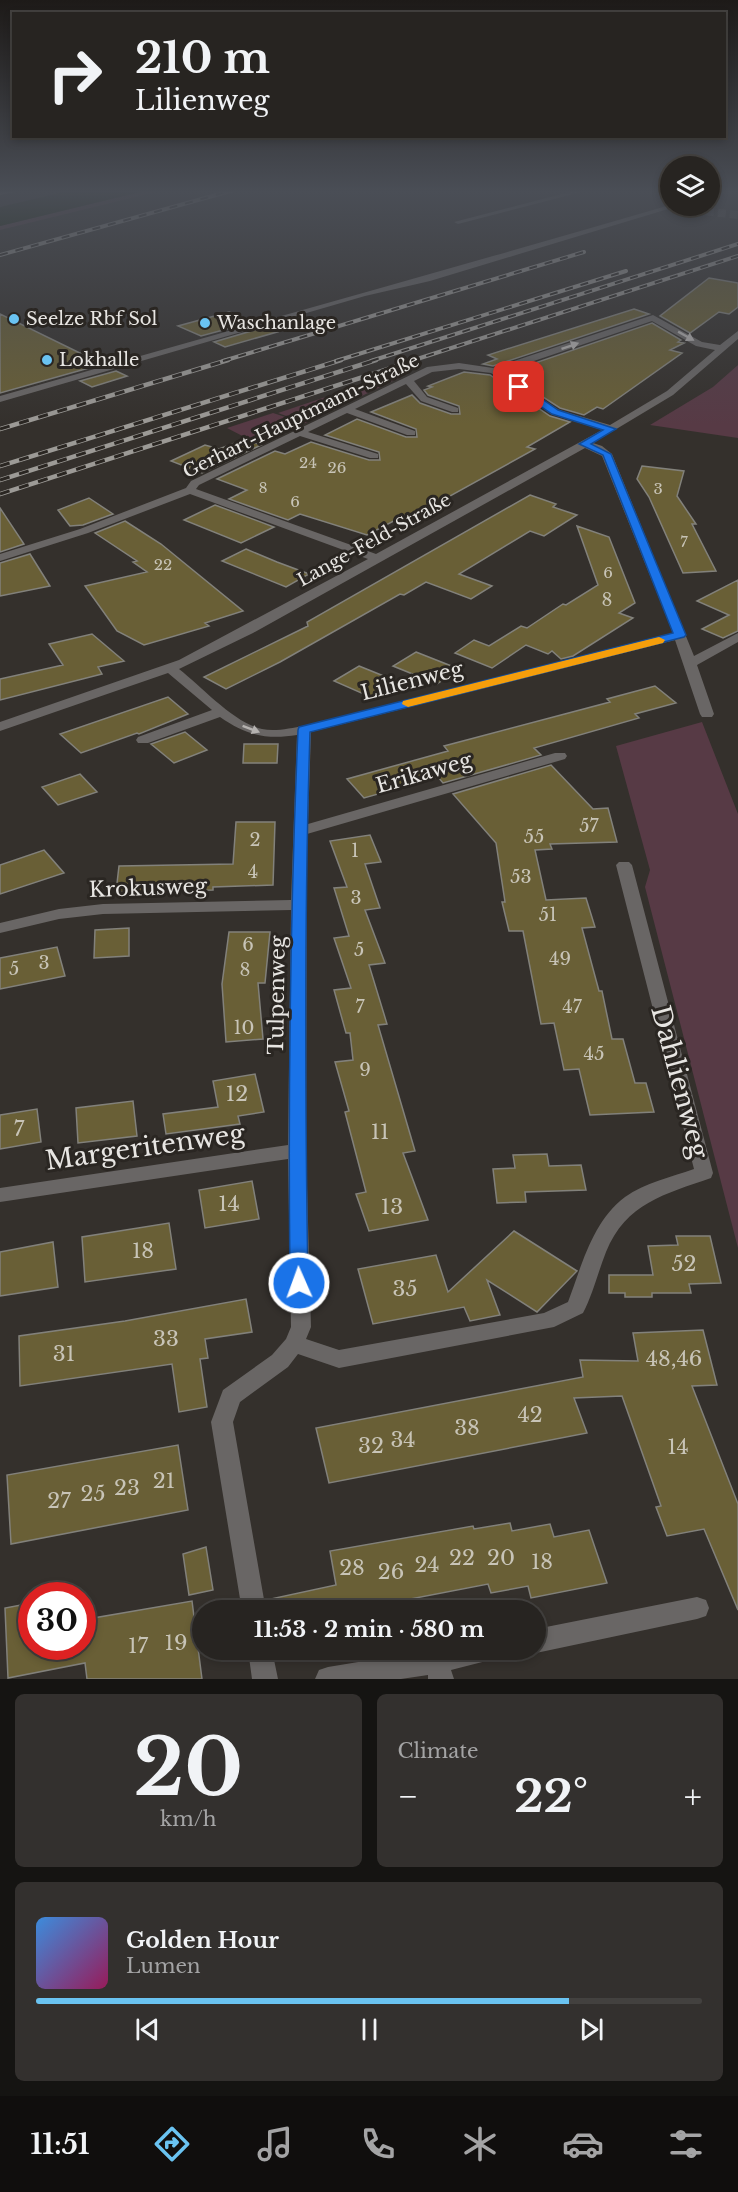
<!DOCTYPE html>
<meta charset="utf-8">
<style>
:root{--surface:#272421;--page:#33302e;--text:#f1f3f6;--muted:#a4a4a5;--line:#43413f;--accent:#6ac3f1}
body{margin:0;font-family:"Libre Baskerville",serif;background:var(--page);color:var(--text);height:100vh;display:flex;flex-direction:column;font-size:22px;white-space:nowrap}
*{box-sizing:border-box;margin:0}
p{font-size:20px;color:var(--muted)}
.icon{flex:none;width:33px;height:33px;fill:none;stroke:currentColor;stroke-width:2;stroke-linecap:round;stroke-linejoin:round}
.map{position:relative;height:1679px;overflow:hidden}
.panel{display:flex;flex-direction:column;gap:15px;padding:15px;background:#151412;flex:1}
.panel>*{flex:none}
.top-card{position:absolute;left:12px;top:12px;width:714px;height:126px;border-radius:0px;box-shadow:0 3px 9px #0003,0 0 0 2px var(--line);background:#272421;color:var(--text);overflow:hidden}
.controls{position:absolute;left:660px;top:156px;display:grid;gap:12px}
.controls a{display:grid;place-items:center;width:60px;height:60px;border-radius:50%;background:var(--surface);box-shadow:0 3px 9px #0003,0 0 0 2px var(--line);font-size:30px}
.speed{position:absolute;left:18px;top:1582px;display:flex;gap:12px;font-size:30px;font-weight:700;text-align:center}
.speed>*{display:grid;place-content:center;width:78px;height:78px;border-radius:50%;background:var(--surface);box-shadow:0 3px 9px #0003,0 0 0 2px var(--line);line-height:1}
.speed .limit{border:9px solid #d22;background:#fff;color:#111}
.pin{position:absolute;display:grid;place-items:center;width:51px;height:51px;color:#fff;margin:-26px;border-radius:12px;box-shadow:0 3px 9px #0006}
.me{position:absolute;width:66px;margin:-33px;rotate:358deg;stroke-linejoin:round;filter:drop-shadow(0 0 4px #0008)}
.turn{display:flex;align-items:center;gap:21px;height:126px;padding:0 24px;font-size:27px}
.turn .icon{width:78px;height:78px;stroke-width:2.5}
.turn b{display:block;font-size:42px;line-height:51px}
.big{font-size:45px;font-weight:700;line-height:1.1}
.panel .card{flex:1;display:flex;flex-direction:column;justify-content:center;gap:9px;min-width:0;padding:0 21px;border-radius:9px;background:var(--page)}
.panel .dial{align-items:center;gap:0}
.dial b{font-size:78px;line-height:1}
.song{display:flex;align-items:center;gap:18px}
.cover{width:72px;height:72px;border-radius:9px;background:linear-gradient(135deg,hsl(210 70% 55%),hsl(330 70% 35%))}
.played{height:6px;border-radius:3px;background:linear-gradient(90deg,var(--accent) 80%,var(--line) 80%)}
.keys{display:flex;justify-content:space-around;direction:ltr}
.heat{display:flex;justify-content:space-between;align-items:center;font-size:33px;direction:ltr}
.panel .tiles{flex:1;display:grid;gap:15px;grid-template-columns:1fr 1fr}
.card:last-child{grid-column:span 2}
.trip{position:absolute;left:192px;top:1600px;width:354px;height:60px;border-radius:30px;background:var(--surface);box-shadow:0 3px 9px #0003,0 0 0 2px var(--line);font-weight:700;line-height:60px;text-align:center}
.tab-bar{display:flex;height:96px;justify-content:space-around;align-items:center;background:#100e0d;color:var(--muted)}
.tab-bar .icon{width:42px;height:42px}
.tab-bar .on{color:var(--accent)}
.tab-bar b{font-size:27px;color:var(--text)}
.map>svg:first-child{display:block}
</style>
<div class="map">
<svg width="738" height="1679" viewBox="0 0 738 1679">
<rect width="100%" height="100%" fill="#34302c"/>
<path fill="#573a45" d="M148,190H164L0,230V226Z
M738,365V438L650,425L713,387Z
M394,374L401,377L306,423L278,413Z
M273,413L301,422L260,445L227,428Z
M702,722L738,814V1248L645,887L650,870L616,746Z"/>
<path fill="#0c1b00" d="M72,190H148L0,226V207Z"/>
<path fill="#695f36" stroke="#82817b" stroke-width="1.5" d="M709,278L738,283V307L729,314L719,312L690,333L660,316Z
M634,309L649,314L493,366L483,364L497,359L488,355Z
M229,312L253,322L201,336L178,326Z
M0,314L86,356L103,364L0,393Z
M652,323L681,340L678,342L684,343L670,350L682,353L603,409L597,407L584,415L560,408L506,373Z
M265,327L277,332L225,347L214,342Z
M116,371L127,376L92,387L80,381Z
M464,372L490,375L550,416L570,422L527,447L535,449L412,517L405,515L367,535L300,514L288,520L229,499L247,490L217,479L275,451L285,454L311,442L369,460H380L379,452L325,435L357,419L406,437H417L416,429L371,412L412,395L420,403L451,414H460L459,406L428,395L424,390L432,387L428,386Z
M245,439L261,445L202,473L171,461L205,445L219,449Z
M642,466L684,471L677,496L696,524H692L716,571L683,573L649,497L637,479Z
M530,495L556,504L553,507L577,515L544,536L530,531L459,574L492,586L471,599L426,582L404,595L400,594L280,662L226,689L204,677L308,626L307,622Z
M89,498L113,514L83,525L70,526L58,510Z
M215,505L274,527L241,543L184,520Z
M0,508L24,544L0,552Z
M125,521L161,544L243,611L205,623L209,626L144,645L117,631L85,586L147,572L133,562L137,561L95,533Z
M577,526L609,537L635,603L619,613L633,618L573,656L561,659L552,651L548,654L526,645L492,668L455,653L474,640L489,646L521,626L527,628L563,604L566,605L598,585Z
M246,549L277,562L309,574L286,587L222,561Z
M30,554L50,586L0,596V563Z
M738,580V631L723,638L702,629L729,615L697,601Z
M92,634L124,661L98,667L102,674L0,700V679L63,665L49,644Z
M416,652L459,669L437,684L393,666Z
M359,666L401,683L375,699L334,681Z
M655,686L676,703L635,714L639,718L534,748L541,755L443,783L438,777L364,798L347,779L448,751L444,746L610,702L607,699Z
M168,697L188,714L139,734L137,733L81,753L60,734Z
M185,732L207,750L174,763L151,744Z
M244,744H278L277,763H243Z
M551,765L593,809L608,808L617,842L550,844L552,849L535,850L546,900L586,898L595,927L582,928L599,991H602L612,1039H623L635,1083H646L654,1112L590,1115L579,1069L564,1070L554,1023L541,1024L523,931H509L502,902H505L496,843L453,794Z
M80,774L97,792L58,805L42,787Z
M236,822H275L273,885L213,887V890L116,892L119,866L233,864Z
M370,835L381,862L365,864L380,908L365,910L385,963L369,965L387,1024L378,1025L415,1151L403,1153L428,1220L369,1231L356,1194L366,1192L345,1112L349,1111L335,1062L353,1060L350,1033H346L334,990L351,988L334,938L349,936L334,888L347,887L330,841Z
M44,850L64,873L0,894V865Z
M129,928V956L94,958L95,930Z
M229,932H270L265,983H258L263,1039L226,1042L222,984Z
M57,947L65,976L0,989V958Z
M255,1074L264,1112L238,1116L240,1124L166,1134L163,1114L218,1107L213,1081Z
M133,1101L137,1136L78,1143L76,1108Z
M37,1109L41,1142L0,1149V1115Z
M547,1154L549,1166L581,1165L586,1190L525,1192L526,1202L497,1203L493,1169L515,1168L513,1155Z
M252,1181L259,1219L205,1228L199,1190Z
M169,1223L176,1269L85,1282L82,1237Z
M514,1231L577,1271L537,1312L487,1280L500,1315L470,1321L464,1307L373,1324L358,1269L436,1255L448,1292Z
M676,1236H710L721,1283L689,1284L691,1293H652V1297H625V1293H609V1275H653L648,1246L678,1245Z
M53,1242L58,1287L0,1296V1252Z
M246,1299L252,1332L205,1339L208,1358L200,1359L207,1407L179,1412L172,1364L20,1386L19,1336L125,1321Z
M703,1330L717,1385L692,1386L738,1504V1610L704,1529L667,1536L656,1507L661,1506L622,1396L574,1398L587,1433L329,1483L316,1428L583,1377L580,1360L638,1361L633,1333Z
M178,1445L188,1510L11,1544L7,1475Z
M510,1523L512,1531L550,1524L554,1537L589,1530L607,1583L531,1598L528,1586L491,1593L488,1584L348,1611H268L266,1600L336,1585L330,1551L473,1526L474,1529Z
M206,1547L213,1590L189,1595L183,1554Z
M192,1601L202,1679H87L85,1663L8,1678L5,1608L32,1603V1647H82V1620Z"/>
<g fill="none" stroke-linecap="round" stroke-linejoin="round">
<path stroke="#4f4b47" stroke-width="8" stroke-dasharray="8 4" stroke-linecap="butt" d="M694,210L738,215"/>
<path fill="#696665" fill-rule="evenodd" d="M577,190H589L458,224L454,222Z
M721,190H731L710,198V194Z
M670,205L678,206L430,281L365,296L0,402V396C223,332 447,270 670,205Z
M686,206H695L694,208L698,210L694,212L683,210Z
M653,315L702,342L720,345L738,331V339L673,395L593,443L602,446L612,454L694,656L738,633V642L697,665L714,714L712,717H702L700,714L675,640L311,732L308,824L555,753H565L567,756L565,759L307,834L306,1151L311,1327L306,1339L339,1350L544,1313L568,1302C582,1265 592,1222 625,1197C645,1183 671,1177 694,1169L616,865L619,862H629L632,865L713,1173L711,1178C665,1194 626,1203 606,1252C598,1272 593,1294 583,1313L554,1327L339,1368L298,1354L288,1367L240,1402L233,1422L266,1611H242L211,1422L223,1390L272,1355L286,1339L291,1327L288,1159L0,1202V1188L288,1145L291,910L103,914L59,919L0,933V923L59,909L103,904L291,900L297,735C266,740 246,735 220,717L148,743H138L136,740L138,737L212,710L168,673L0,731V722L179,660L368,559L190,494L88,533L0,561V554L80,529L186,488L191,481L427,367L459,363L493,368ZM652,321L696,346L715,350L667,391L610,425L559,410L501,372ZM459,369L491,373L551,414L602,430L376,554L196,489L199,485L300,436L370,458H378V454L308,432L347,413L407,435H415V431L355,409L406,384L421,401L452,412H458V408L427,397L414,381L432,372ZM585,448L602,456L673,633L304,726C291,728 275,732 262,729C234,723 202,687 179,669L253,633Z
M697,1597L706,1600L709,1608L706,1616L697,1619L536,1653L529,1650H536V1629Z
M248,1650H272L278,1679H252Z
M431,1650H501L498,1658L451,1670L454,1679H428V1675L401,1679H315L319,1670L328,1667Z"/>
<path fill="#a09998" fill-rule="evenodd" d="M16,190L15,192L0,195V191Z"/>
<defs>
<path id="rail-far1" d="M0,255L234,190
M223,361L584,252
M336,361L626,271
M371,361L738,244
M411,361L738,256"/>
<path id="rail" d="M0,429L228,360
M0,466L341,360
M0,480L376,360
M0,494L416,360"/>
</defs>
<use href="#rail-far1" stroke="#9c9a96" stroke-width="4"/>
<use href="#rail" stroke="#9c9a96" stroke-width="4.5"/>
<use href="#rail-far1" stroke="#2a2622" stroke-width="2" stroke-dasharray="8" stroke-linecap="butt"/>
<use href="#rail" stroke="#2a2622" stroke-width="3" stroke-dasharray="10" stroke-linecap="butt"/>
</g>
<defs><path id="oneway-solid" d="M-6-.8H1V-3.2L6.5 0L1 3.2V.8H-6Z" transform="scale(1.5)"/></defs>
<g fill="#b5b2b0">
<use href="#oneway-solid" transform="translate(686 336) rotate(29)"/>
<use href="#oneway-solid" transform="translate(570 346) rotate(-19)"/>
<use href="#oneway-solid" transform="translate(251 729) rotate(21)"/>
</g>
<linearGradient id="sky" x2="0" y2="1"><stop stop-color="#1d1a18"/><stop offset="0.45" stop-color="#4a4e56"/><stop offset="1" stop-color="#4a4e56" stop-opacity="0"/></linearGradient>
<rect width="738" height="425" fill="url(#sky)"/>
<path fill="#1a73e8" stroke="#114b97" stroke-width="1.5" d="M515,385H522L558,410L616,429L591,444L611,454L686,635L684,637L310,732C304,916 305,1100 308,1283L305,1288L299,1291L292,1288L290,1283C288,1099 290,914 298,730L299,727L673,633L603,455L579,444L603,430L552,414L515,389Z"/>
<path fill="#f59e0b" d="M659,637L665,640L663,643L408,707L402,704L403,701Z"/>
<g fill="#6ac3f1" stroke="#2a2622" stroke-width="2">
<circle cx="14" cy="319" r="6"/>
<circle cx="205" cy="323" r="6"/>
<circle cx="47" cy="360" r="6"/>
</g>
<g text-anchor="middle" stroke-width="6" stroke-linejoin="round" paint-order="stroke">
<g font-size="15" fill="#c8c4b7">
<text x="308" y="468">24</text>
<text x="337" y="473">26</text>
<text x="263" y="493">8</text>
<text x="658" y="494">3</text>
<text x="295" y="507">6</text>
<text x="684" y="547">7</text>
<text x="163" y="570">22</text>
<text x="608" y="578">6</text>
</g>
<g font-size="18" fill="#e7e5e2" stroke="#2a2622" text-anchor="start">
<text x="26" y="325">Seelze Rbf Sol</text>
<text x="217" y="329">Waschanlage</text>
<text x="59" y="366">Lokhalle</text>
</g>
<g font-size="18" fill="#e7e5e2" stroke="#2a2622">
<text transform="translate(301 416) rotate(-26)" y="6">Gerhart-Hauptmann-Straße</text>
<text transform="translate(374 540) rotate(-29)" y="6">Lange-Feld-Straße</text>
</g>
<g font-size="18" fill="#c8c4b7">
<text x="607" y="606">8</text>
<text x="589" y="832">57</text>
<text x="534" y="843">55</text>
<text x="255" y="846">2</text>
<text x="355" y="857">1</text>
<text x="253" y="878">4</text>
<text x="521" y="883">53</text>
<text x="356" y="904">3</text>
<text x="548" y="921">51</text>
<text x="248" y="951">6</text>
<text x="359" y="956">5</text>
<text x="560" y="965">49</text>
<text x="44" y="969">3</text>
<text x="14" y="975">5</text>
<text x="245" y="976">8</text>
<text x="360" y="1013">7</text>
<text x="572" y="1013">47</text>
<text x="244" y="1034">10</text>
<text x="594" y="1060">45</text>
<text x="365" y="1076">9</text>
</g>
<g font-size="21" fill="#e7e5e2" stroke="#2a2622">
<text transform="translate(412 681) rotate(-14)" y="7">Lilienweg</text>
<text transform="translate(424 773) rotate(-16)" y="7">Erikaweg</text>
<text transform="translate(148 888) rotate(-2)" y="7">Krokusweg</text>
<text transform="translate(277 995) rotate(-89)" y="7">Tulpenweg</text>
</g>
<g font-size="21" fill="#c8c4b7">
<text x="237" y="1101">12</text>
<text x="19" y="1136">7</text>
<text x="380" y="1139">11</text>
<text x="229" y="1211">14</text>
<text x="392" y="1214">13</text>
<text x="143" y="1258">18</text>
<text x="684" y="1271">52</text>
<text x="405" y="1296">35</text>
<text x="166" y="1346">33</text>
<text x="64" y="1361">31</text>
<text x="674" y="1366">48,46</text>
<text x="530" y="1422">42</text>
<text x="467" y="1435">38</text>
<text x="403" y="1447">34</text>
<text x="371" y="1453">32</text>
<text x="678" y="1454">14</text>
<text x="164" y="1488">21</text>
<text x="127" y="1495">23</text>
<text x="93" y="1501">25</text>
<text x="59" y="1508">27</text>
<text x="462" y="1565">22</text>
<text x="501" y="1565">20</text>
<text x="542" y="1569">18</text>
<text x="427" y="1572">24</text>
<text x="352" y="1575">28</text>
<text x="391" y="1579">26</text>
<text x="176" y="1650">19</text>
<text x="138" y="1653">17</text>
</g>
<g font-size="26" fill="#e7e5e2" stroke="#2a2622">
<text transform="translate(680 1082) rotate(75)" y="9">Dahlienweg</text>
<text transform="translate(145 1147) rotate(-8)" y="9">Margeritenweg</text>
</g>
</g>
</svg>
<div class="controls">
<a><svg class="icon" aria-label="layers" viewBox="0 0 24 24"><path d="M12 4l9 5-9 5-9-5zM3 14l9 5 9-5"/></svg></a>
</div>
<div class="speed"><div class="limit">30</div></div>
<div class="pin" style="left:519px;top:387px;background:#d93025"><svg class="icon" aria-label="arrive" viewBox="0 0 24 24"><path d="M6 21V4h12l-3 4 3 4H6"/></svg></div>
<svg class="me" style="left:299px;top:1283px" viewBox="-20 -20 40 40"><circle r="17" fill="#1a73e8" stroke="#fff" stroke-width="3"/><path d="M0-11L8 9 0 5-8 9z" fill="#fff"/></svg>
<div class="trip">11:53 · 2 min · 580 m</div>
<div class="top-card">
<div class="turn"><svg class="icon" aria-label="right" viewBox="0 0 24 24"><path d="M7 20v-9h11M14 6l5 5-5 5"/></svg><div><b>210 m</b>Lilienweg</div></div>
</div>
</div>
<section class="panel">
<div class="tiles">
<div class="card dial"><b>20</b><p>km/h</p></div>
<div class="card"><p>Climate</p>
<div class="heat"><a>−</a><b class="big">22°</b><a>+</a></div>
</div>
<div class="card">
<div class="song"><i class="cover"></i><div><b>Golden Hour</b><p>Lumen</p></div></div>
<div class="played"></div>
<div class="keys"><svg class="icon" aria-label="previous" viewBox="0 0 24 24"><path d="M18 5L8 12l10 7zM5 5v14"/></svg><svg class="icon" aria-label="pause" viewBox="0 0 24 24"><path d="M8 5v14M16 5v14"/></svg><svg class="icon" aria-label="next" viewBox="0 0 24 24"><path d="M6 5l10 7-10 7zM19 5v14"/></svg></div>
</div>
</div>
</section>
<nav class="tab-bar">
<b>11:51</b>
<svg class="icon on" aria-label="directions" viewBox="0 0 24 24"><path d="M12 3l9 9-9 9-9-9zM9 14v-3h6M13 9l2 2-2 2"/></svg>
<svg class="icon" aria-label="music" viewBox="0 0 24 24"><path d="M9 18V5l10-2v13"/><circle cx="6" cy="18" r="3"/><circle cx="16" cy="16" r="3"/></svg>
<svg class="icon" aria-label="phone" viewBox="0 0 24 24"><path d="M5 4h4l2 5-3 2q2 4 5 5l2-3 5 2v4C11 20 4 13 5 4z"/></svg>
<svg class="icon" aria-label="climate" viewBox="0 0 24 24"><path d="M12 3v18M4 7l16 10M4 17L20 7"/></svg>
<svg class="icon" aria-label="car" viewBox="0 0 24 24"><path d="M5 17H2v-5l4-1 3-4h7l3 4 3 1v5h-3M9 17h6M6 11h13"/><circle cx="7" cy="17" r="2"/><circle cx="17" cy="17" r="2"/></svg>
<svg class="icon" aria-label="filters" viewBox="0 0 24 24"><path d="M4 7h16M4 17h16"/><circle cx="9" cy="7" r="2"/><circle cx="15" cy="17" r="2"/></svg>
</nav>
